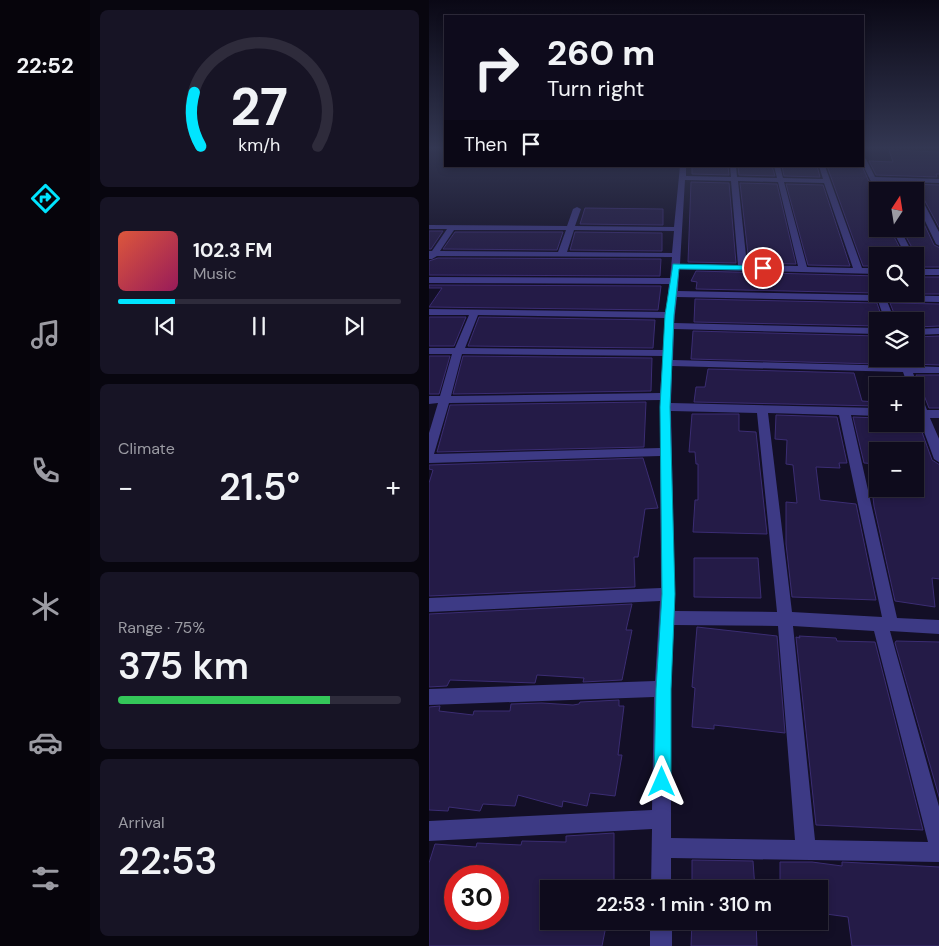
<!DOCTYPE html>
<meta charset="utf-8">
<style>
:root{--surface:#0e0b1c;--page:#171425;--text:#f1f3f6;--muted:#9b9ba3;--line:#2e2b3b;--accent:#00e5ff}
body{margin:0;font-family:"DM Sans",sans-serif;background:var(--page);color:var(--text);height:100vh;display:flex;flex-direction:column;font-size:19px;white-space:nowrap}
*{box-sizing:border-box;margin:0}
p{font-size:16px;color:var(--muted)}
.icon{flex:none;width:28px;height:28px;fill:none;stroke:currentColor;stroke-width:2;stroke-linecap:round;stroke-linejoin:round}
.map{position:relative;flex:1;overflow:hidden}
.drawer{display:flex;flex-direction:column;gap:10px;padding:10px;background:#08060f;width:339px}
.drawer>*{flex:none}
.hud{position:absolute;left:15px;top:15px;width:420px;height:152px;border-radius:0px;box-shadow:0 2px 8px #0003,0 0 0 1px var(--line);background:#0e0b1c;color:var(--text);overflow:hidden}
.needle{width:32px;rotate:12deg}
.controls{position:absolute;left:440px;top:182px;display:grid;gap:10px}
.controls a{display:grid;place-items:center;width:55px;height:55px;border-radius:0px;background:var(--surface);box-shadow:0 2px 8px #0003,0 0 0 1px var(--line);font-size:25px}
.speed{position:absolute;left:15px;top:865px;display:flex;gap:10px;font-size:25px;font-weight:700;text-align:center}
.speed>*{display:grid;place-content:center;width:65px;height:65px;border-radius:50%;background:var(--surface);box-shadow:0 2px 8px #0003,0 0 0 1px var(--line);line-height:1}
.speed .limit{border:8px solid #d22;background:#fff;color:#111}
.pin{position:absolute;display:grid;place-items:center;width:42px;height:42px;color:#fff;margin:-21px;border:2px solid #fff;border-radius:50%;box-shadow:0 1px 5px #0007}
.me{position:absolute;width:55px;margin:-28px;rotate:0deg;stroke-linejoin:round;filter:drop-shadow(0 0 4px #0008)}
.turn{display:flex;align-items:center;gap:18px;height:105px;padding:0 20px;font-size:22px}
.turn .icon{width:65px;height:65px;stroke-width:2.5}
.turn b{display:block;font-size:35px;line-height:42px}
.then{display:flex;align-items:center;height:48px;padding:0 20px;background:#0003;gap:10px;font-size:19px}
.big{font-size:38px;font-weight:600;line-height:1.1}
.drawer .tile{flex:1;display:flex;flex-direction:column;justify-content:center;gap:8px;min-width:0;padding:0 18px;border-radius:8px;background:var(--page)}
.drawer .dial{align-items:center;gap:0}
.dial svg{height:130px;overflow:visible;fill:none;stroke:var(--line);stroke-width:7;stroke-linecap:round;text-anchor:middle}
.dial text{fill:var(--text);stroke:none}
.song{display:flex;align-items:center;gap:15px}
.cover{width:60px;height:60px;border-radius:8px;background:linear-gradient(135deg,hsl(10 70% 55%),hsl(330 70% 35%))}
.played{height:5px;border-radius:2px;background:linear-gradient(90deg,var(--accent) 20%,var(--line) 20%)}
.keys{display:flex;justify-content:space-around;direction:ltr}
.heat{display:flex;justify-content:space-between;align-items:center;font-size:28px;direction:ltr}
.charge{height:8px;border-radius:4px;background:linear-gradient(90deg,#34c759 75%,var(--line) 0)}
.trip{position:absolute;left:111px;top:880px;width:288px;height:50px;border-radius:0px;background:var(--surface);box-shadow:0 2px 8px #0003,0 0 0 1px var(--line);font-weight:600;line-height:50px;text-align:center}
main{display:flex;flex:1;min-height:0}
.dock{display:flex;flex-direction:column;width:90px;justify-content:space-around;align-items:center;background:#06040b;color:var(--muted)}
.dock .icon{width:35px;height:35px}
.dock .on{color:var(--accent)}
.dock b{font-size:22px;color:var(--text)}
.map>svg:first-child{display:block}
</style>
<main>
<nav class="dock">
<b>22:52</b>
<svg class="icon on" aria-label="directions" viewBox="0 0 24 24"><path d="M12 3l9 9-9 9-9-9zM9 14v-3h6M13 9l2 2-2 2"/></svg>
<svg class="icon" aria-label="music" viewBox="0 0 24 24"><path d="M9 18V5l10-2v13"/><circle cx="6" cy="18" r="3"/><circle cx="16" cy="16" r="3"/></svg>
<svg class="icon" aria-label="phone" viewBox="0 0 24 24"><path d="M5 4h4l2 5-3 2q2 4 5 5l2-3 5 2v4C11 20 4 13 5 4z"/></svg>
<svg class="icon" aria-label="climate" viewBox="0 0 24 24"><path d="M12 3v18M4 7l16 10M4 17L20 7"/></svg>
<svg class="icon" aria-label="car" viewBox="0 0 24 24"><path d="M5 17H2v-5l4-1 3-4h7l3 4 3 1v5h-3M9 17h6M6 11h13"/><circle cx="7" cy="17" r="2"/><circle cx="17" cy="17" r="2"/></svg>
<svg class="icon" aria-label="filters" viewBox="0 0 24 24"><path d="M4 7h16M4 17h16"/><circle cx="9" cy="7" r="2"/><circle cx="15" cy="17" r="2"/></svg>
</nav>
<section class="drawer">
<div class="tile dial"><svg viewBox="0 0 100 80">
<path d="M14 69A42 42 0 1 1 86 69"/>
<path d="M14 69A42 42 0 0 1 10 36" stroke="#00e5ff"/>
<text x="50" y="56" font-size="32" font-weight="700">27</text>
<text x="50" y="72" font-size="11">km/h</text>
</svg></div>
<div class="tile">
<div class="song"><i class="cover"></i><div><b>102.3 FM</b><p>Music</p></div></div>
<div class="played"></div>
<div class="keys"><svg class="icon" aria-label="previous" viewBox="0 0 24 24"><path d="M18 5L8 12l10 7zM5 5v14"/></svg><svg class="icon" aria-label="pause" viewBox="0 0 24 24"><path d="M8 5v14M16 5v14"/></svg><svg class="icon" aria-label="next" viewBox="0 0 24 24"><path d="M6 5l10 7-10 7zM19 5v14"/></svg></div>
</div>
<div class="tile"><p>Climate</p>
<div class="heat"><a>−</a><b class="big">21.5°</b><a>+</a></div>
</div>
<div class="tile"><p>Range · 75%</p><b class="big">375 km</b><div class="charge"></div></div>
<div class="tile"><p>Arrival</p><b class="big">22:53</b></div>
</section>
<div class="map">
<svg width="511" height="946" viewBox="0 0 511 946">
<rect width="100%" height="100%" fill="#130f26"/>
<path fill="#241b47" stroke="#3b2d73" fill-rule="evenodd" d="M460,150L511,152V174H507L508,177L447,175L440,161L464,162Z
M263,166H299L300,175L263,174Z
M309,166H343L346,176L310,175Z
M353,166H388L391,177L355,176Z
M398,166H433L445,193L449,194V229H461L475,256H449V266H434Z
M262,182L300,183L307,263L259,262Z
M311,183L348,184L367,264L320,263Z
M451,183L511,185V229L490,190L485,188L481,191H454Z
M357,184L394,185L421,266L379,265Z
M486,205L505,245L511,248V267H486L487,255L474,231H492Z
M156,208L234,209V225L151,224Z
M0,231H14L2,249H0Z
M26,232H134L128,250L14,249Z
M146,232L233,233V251L141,250Z
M9,258L232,259L231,276L0,275V261Z
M267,271L449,276V290L446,293L267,289L268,282L262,281Z
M486,277H511V294H486Z
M0,285L232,286L229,310L0,307L13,288H0Z
M266,299L448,303L454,321H449V326L265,322Z
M461,303L511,304V326L486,327V321H468Z
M0,317H37L25,346H0Z
M50,317L226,320L224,348L39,346Z
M264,331L449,336V364L262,359Z
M511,336V365L483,364L481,359H494L486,344V337Z
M0,356H21L10,394H0Z
M34,356L223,358L222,391L24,394Z
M279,369L425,373L433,401L447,402L448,406L265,402L267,387H276Z
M487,375H511V408H500Z
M217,402L215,447L8,452L21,405Z
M263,414H310V431L327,432L338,534L264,532L266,500H269V464H267L266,452H260Z
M347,415L408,417L418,463H410L411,468L387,467L391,500L427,504L447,600L363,597L357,544V502L368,503L364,465L357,464L358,440L346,439Z
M424,417L449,418V424H486V420L489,421L503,460L511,465V579L503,578L506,607L466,601L445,506L443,489H486V451H449V464L435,463Z
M214,458L229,508L216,509L209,557H205L206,587L0,596V483L4,470L0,469V465Z
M265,558H329L332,598L265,597Z
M203,604L197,630H203L193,680L154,682L155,678L108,675L106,683L21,680L18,686L0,687V614Z
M268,627L348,636L356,733L285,725V729L263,727L266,688L263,687Z
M370,636L407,638L408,641L446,642L494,830L387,825L367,637L371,638Z
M467,641L511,642V800L466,643Z
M190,700V706H195L189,755H193L186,796L161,793L158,806L134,801L133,807L89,795L86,806L54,804L51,811L20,807L19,811L0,810V707L11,706L10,711L44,715L45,711H81L82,704L113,703L144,705L150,704L151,702Z
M185,833V885L120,889V921H178L173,946H0V863L6,844L47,847L48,843L92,845L93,841L137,842V836ZM26,876H69V919H26Z
M263,860L324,861L326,889H263Z
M351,862H383L413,866V862L511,867V946H423L419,917L390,913V889H351Z
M263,921H327L328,946H262Z"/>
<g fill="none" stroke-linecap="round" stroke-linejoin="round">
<path fill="#3d3a85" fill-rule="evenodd" d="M434,157L437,159L446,177L511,179V183L448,181L452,191L447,192L434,165Z
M251,166H257V176L302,177L301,166H307L308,177L348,178L345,166H351L354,178L394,179L390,166H396L433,268H449V274L250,269L249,291L447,295L449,292V294L456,295L511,296V302L458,301L466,321H456L449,301L248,297L245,323L449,328V334L245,329L244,360L471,366L469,359H479L482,366L511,367V373H484L489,386L487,389L491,392L498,410H511V418H501L511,441V463L505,459L490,418L486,417V386H479L474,372L243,366L242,403L449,408V416L422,415L468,618L511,620V634L461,631L511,810V862L242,858V889H222L223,829L0,841V821L223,810L225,697L0,705V689L226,681L231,601L0,612V598L232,588L231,456L0,463V433L9,403L0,404V396H11L23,354H0V348H26L40,315H0V309L237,312L240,284L0,283V277L241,278L243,257L8,256L3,259H0V251H3L18,229H0V225L138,226L144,209L148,207L152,209L146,226L245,227ZM256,180L302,181L309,265L251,264ZM309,181L349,182L369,266L318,265ZM355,182L395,183L424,268L378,267ZM25,230H137L129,252L11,251ZM145,230L245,231L243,253L138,252ZM49,315L236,318L234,350L36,348ZM33,354L234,356L231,393L22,396ZM231,400V448L5,454L20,403ZM242,411L328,413L348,612L246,611ZM339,413L410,415L453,617L363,612ZM245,625L349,626L366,840L242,838V689ZM364,626L445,631L499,842L386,840Z
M486,190L489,192L511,234V246L507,244L486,200V191H483Z
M463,229H471L485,256H477Z
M486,269H511V275H486Z
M511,328V334L486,335V329Z
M221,921H243V946H221Z"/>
</g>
<linearGradient id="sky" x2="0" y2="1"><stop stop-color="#0a0815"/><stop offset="0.53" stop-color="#333752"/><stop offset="1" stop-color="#333752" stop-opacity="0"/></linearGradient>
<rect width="511" height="279" fill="url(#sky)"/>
<path fill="#00e5ff" stroke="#0095a6" d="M244,264L334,266L338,268L334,270L250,269L245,315L241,407L246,594L242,689V782L239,788L233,790L227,788L225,782L227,689L233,594L231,407L236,315Z"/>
</svg>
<div class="controls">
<a><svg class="needle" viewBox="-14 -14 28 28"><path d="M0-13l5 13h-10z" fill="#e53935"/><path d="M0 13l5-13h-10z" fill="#9b9ba3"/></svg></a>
<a><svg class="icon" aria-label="search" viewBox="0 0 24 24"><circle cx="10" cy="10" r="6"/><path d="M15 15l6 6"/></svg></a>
<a><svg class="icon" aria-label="layers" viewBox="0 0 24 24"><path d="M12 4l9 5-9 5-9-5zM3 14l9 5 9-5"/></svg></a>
<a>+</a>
<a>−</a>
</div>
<div class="speed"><div class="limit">30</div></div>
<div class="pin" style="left:334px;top:268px;background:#d93025"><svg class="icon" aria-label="arrive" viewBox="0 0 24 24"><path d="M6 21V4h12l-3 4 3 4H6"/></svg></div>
<svg class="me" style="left:233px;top:782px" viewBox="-20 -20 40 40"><path d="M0-17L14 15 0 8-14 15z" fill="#00e5ff" stroke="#fff" stroke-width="4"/></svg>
<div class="trip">22:53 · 1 min · 310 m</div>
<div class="hud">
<div class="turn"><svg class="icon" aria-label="right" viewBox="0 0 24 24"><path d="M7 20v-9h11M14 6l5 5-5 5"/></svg><div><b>260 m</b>Turn right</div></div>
<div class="then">Then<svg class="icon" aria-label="arrive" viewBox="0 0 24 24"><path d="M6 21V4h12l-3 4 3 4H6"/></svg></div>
</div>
</div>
</main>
